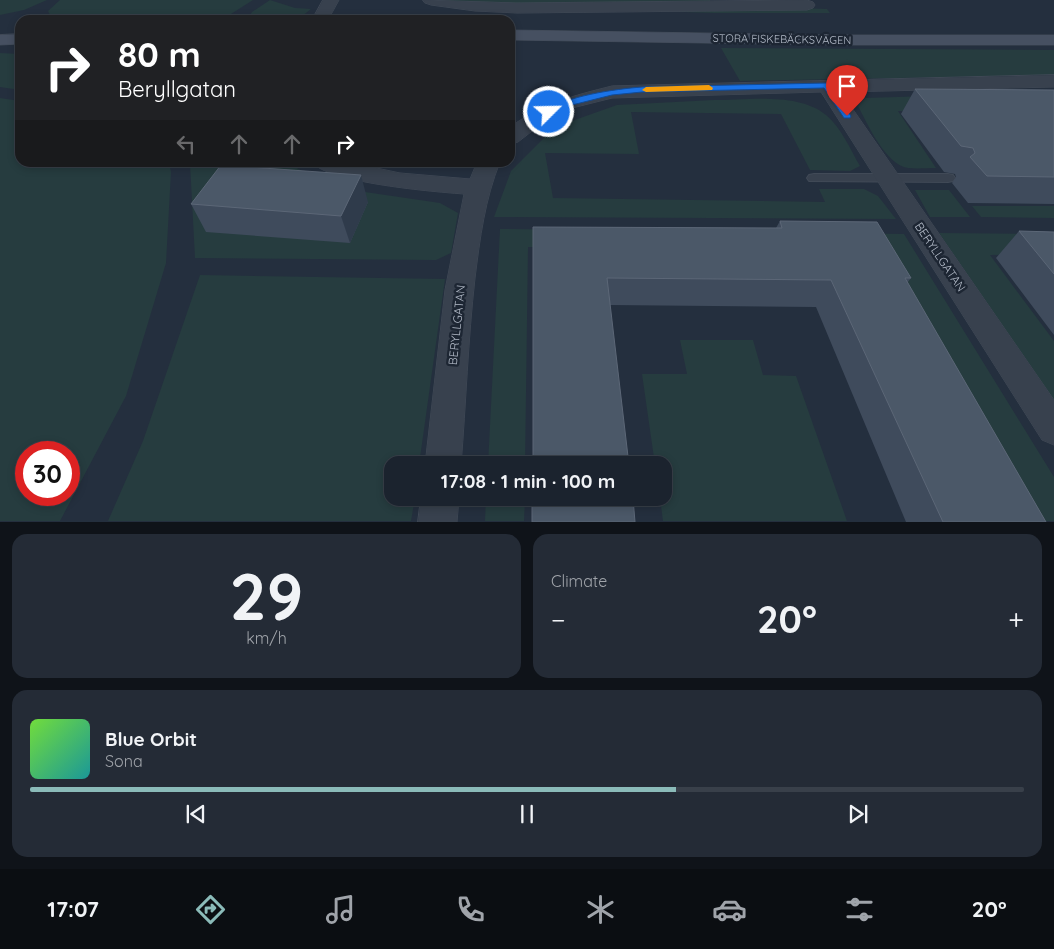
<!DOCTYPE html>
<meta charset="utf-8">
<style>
:root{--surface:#1b232e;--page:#242b36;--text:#f1f3f6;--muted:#a0a4aa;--line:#39404a;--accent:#8bbbb9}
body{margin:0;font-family:Quicksand,sans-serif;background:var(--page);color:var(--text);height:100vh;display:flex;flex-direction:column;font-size:19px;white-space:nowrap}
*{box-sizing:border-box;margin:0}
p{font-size:16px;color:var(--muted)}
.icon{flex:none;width:28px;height:28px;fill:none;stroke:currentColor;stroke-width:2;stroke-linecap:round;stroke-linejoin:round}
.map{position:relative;height:522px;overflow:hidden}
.side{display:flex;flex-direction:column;gap:12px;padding:12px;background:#0f1319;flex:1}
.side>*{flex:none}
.top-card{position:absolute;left:15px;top:15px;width:500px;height:152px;border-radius:15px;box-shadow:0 2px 8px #0003,0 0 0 1px var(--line);background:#202124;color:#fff;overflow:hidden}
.speed{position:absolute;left:15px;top:441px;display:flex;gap:10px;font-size:25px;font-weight:700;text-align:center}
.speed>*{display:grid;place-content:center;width:65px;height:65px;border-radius:50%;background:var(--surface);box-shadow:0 2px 8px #0003,0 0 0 1px var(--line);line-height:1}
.speed .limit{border:8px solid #d22;background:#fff;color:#111}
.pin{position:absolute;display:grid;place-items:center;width:42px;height:42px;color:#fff;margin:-51px -21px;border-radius:50% 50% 50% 0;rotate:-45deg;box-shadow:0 0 5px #0007}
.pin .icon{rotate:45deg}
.me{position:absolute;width:55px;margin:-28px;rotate:67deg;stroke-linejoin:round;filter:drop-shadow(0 0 4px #0008)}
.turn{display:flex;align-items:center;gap:18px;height:105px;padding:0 20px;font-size:22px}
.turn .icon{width:65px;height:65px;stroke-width:2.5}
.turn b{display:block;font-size:35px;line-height:42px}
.lanes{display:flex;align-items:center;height:48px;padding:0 20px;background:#0003;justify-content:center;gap:25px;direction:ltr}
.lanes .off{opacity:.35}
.big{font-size:38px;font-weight:700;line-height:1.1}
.side .widget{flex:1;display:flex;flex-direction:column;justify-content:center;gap:8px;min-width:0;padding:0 18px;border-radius:15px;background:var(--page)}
.side .dial{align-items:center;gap:0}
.dial b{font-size:65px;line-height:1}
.song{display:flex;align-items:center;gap:15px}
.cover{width:60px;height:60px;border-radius:8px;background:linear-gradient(135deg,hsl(100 70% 55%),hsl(180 70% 35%))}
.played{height:5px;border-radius:2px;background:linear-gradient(90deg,var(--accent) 65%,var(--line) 65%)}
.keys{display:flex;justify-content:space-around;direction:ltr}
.heat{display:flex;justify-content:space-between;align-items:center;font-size:28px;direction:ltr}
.side .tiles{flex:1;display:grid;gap:12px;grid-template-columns:1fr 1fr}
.widget:last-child{grid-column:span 2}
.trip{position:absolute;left:384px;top:456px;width:288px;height:50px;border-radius:15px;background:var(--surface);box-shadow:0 2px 8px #0003,0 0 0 1px var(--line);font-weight:700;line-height:50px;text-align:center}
.menu{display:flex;height:80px;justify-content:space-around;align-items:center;background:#0b0e12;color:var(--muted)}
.menu .icon{width:35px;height:35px}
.menu .on{color:var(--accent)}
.menu b{font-size:22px;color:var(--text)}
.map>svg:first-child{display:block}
</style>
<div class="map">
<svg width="1054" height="522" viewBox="0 0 1054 522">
<rect width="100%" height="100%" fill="#242f3e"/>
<path fill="#263c3f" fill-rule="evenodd" d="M0,0H47L24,10L0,15Z
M60,0H253L231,14L224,15L120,20H80L51,17L48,11Z
M270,0L295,8L311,9L297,20H247L252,12Z
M441,0H710L711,2C622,0 528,11 441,0Z
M797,8L827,9L830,13H713L625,10Z
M721,48L1054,50V75L740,81Z
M0,53L20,54V90L0,87Z
M1054,92V112L898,111L936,168C927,168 917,169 908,168C886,165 868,125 858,106L865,98Z
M0,98L20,101V162L169,163L171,172L166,263L126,396L60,521H0ZM26,452H69V495H26Z
M714,100C747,100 799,92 826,115C841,127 850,149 860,166L850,171L810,170L781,114L631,112L639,154L545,153L553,198L825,202L819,189H864L878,196L896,219L494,217L511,171L555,127L617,105Z
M190,163H288L331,187L440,203L458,213L451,253L436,260L195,258Z
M915,190H949L970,217H930Z
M972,206H1054V218L981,217Z
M500,229L904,234L1054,477V521H1005L890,309L760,250L528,247L525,465H488Z
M939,233L1054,234V254L990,255L1054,341V400Z
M200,275L445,279L419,465H392V498H415L411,521H108L143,441Z
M680,340H753L763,375L796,376L847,521H663L660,498H662V465H655L642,374H687Z
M486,498H525L524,521H485Z"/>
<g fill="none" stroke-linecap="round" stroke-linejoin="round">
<defs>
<path id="lane" d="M814,174H948L953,175L955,178L953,181L948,182L809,181L807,178L809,175Z"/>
<path id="street" d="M323,0H339L328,20H312Z
M423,0L517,3L807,0L813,2L815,5L813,8L807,10L517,13L475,11L431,5L425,3Z
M1054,75V87L841,92L1054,400V445L1042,440L821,92L612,98L576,107L545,121L518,142L510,144V127C544,103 572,96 612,86Z
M312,162H348L400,173L470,179L477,162H500C485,199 480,238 475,278C468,340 466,403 461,465H425L445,290L464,194C437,192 326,183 312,162Z
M421,498H459L457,522H418Z"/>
<path id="secondary" d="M510,30L835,35H1054V45H835L510,40Z
M20,34V44L0,45V35Z"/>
</defs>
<use href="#lane" stroke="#414a57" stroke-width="2"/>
<use href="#street" stroke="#414a57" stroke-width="1"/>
<use href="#secondary" stroke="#414a57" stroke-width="1"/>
<use href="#lane" fill="#38414e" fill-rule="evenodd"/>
<use href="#street" fill="#38414e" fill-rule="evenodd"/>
<use href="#secondary" fill="#465061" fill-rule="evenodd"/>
</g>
<path fill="#3f4b5c" d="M915,89L1054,90V204L968,203L952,183L956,177L955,174L944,172L901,114Z
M368,202L350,243L206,232L191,204Z
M780,221L911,278L907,283L1046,522H906L816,307L610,305L533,227L776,228Z
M1019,231L1054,232V335L996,258Z"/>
<path fill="#2f3b4b" d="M513,26V49L510,56V32Z
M361,175L368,202L350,243L341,216Z"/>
<path fill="#4b5868" stroke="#5c6777" d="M915,89L1054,90V177L987,176L970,157L975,153L973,148L961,146Z
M221,165L361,175L341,216L191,204Z
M780,221L877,222L911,278H905L1046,522H943L831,280L607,278L629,465H533V227L782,228Z
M1019,231L1054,232V274Z
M532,498H633L635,522H532Z"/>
<path fill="#1a73e8" stroke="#114b97" d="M827,83L830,84L851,116L850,118H844L824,88L642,92L612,95L572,105L549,115L545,112C564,96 616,89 642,87Z"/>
<path fill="#f59e0b" d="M709,85L713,88L712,90L646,92L642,90L646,87Z"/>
<g text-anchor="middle" stroke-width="5" stroke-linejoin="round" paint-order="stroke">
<g font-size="11" fill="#b4bcc9" stroke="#1d2633">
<text transform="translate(782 39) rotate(1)" y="4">STORA FISKEBÄCKSVÄGEN</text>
</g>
<g font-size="12" fill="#b4bcc9" stroke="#1d2633">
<text transform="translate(940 257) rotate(56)" y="4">BERYLLGATAN</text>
<text transform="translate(457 325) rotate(-84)" y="4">BERYLLGATAN</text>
</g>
</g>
</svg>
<div class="speed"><div class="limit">30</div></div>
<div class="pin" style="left:847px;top:116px;background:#d93025"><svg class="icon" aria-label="arrive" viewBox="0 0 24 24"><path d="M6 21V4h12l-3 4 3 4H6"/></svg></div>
<svg class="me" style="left:549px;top:112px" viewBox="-20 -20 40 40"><circle r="17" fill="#1a73e8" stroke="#fff" stroke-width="3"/><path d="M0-11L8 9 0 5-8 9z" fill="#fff"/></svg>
<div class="trip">17:08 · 1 min · 100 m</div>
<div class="top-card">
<div class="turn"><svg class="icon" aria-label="right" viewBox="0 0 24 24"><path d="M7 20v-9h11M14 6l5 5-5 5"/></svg><div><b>80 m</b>Beryllgatan</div></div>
<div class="lanes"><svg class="icon off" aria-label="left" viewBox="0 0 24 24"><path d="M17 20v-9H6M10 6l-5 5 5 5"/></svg><svg class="icon off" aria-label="ahead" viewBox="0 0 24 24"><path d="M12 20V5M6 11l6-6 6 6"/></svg><svg class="icon off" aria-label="ahead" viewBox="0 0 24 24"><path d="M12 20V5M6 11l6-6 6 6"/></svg><svg class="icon" aria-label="right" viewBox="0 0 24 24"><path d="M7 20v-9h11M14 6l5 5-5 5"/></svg></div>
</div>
</div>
<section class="side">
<div class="tiles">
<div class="widget dial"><b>29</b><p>km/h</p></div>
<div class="widget"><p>Climate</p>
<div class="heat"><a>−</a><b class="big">20°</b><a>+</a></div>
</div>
<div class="widget">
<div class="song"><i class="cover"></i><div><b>Blue Orbit</b><p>Sona</p></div></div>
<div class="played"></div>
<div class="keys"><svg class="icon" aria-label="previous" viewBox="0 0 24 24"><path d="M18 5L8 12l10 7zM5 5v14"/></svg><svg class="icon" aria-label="pause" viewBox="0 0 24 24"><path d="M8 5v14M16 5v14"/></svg><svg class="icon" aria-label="next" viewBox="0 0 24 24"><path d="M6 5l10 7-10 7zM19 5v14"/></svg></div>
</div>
</div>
</section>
<nav class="menu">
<b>17:07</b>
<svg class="icon on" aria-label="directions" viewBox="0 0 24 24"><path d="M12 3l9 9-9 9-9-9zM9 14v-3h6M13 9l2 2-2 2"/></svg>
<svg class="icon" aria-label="music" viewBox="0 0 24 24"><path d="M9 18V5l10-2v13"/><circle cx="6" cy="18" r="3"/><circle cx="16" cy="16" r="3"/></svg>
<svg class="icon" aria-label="phone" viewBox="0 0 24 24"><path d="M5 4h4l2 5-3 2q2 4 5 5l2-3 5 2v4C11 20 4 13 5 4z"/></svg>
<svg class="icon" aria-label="climate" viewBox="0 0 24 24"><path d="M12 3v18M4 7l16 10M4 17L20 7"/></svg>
<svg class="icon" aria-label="car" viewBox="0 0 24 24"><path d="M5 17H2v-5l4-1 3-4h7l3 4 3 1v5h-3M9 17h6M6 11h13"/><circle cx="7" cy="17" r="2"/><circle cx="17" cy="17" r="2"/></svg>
<svg class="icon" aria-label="filters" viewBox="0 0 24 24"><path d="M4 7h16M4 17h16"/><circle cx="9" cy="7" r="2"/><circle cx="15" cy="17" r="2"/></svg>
<b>20°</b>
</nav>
